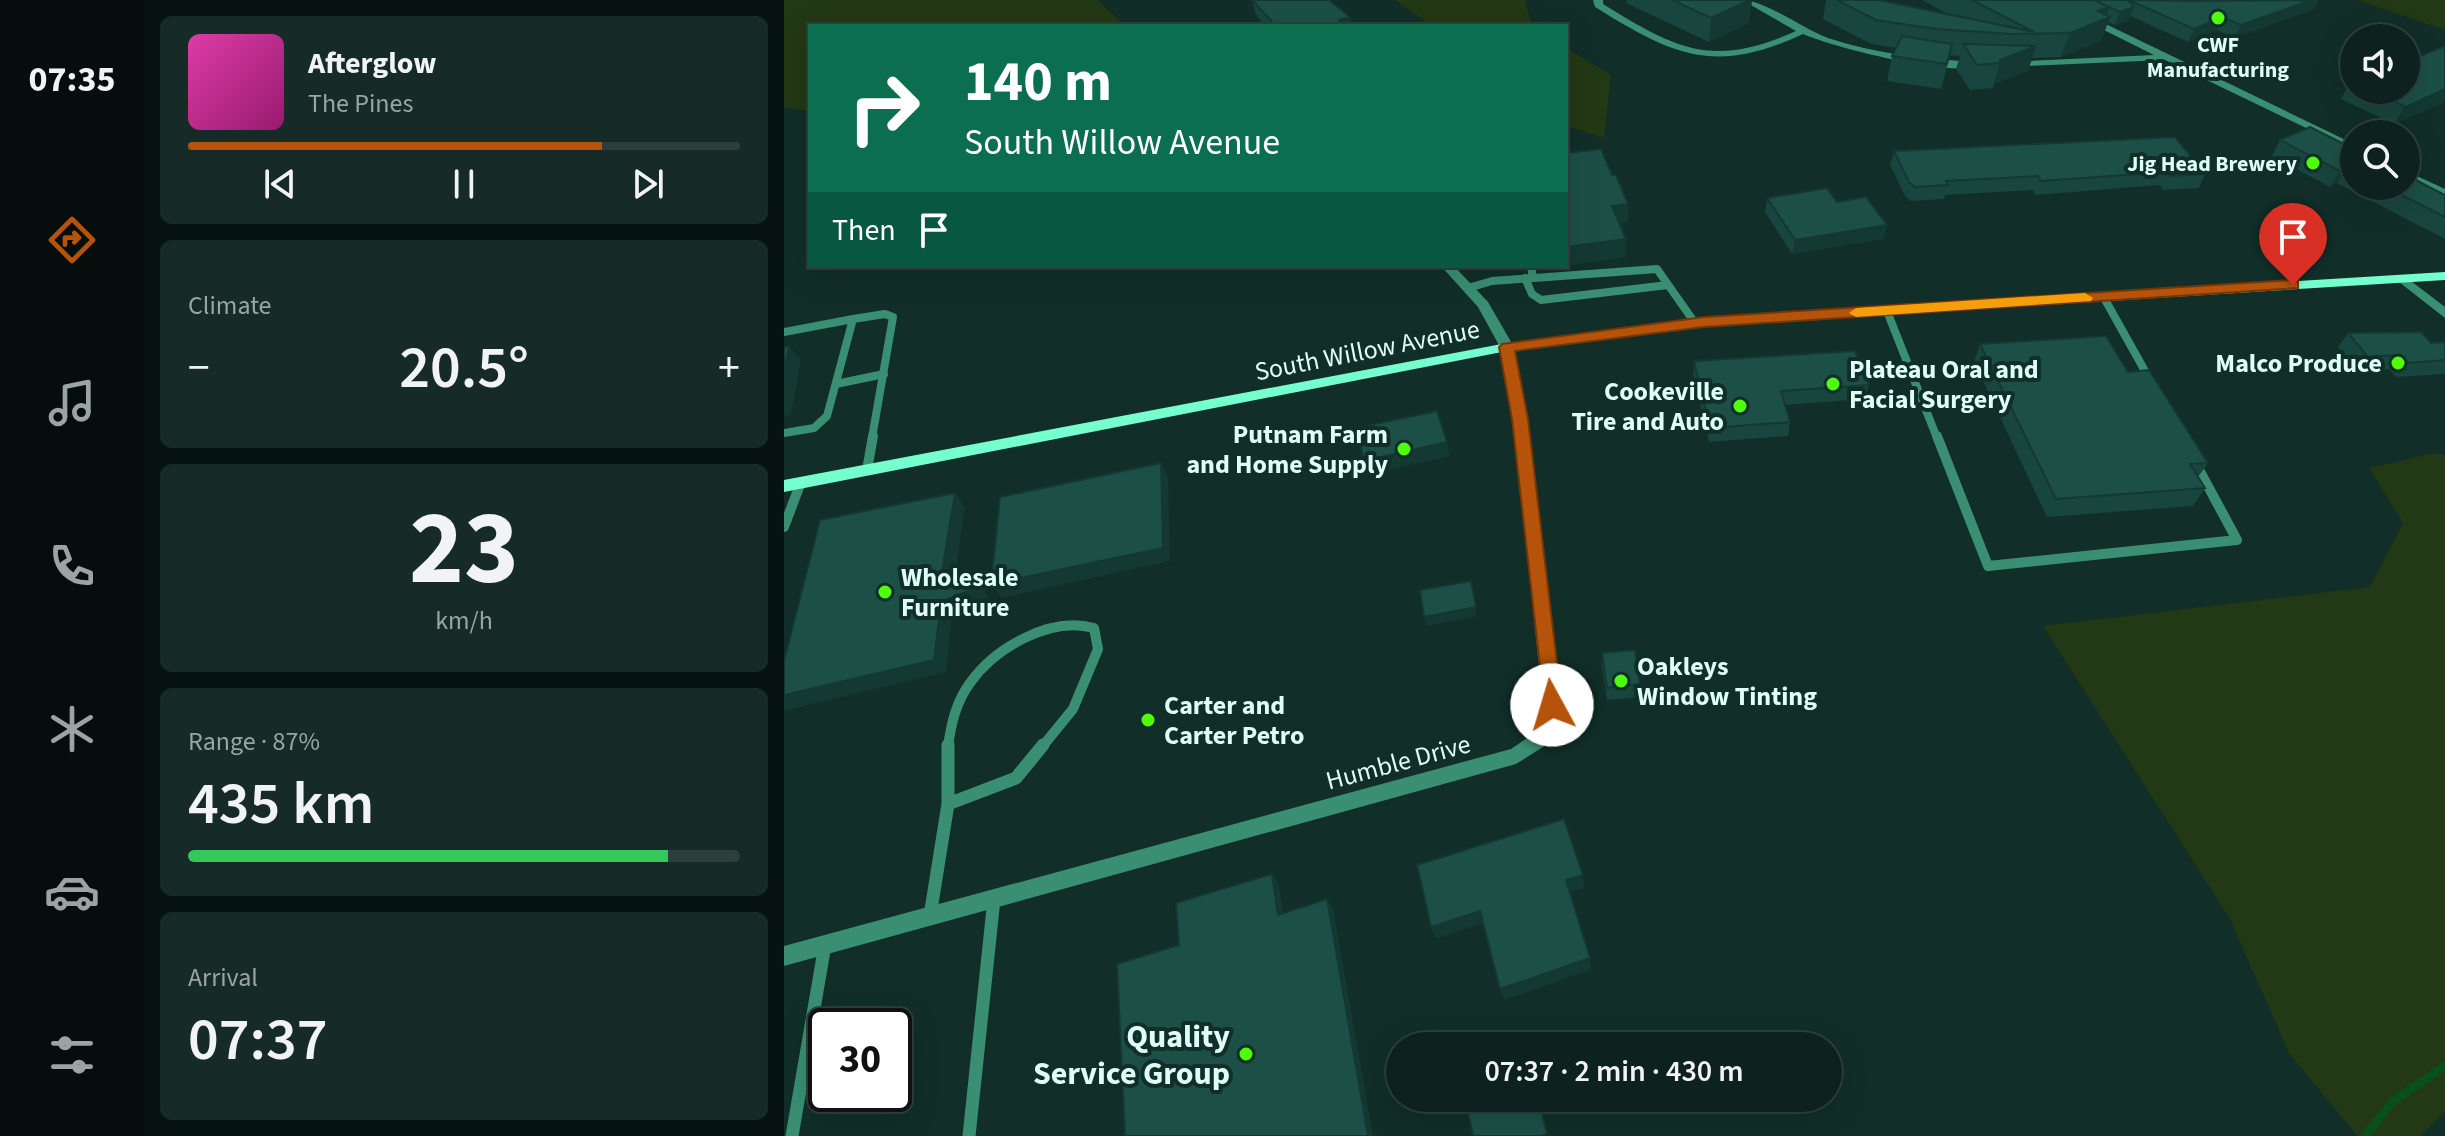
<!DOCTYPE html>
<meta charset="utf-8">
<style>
:root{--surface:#0d221e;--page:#162a27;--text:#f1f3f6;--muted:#9aa4a4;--line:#2d3f3c;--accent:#b45309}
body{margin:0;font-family:"Source Sans 3",sans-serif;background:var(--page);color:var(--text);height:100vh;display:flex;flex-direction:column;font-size:30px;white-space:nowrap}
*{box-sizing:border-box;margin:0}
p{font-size:26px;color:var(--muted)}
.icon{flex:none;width:44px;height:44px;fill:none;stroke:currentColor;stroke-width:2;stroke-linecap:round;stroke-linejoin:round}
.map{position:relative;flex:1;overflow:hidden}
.details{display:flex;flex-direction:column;gap:16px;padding:16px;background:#071310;width:640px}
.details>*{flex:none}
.banner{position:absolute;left:24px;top:24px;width:760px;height:244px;border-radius:0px;box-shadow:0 8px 32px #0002,0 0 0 2px var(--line);background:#0b6e4f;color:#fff;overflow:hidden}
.controls{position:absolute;left:1556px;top:24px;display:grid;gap:16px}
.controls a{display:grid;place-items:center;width:80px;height:80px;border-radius:50%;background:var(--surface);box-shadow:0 8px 32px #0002,0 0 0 2px var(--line);font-size:40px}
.speed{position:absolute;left:24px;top:1008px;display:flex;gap:16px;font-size:40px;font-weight:700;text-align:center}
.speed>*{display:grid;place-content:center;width:104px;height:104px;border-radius:50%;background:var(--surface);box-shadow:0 8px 32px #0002,0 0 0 2px var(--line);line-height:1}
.speed .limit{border:4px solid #111;border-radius:12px;background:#fff;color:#111}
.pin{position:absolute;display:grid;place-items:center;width:68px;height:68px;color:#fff;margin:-82px -34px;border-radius:50% 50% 50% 0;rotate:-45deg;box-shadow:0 0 8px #0007}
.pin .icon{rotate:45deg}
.me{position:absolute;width:88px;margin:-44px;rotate:354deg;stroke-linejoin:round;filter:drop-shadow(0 0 6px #0008)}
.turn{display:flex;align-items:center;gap:28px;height:168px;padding:0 24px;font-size:36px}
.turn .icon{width:104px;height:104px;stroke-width:2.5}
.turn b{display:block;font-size:56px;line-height:68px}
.then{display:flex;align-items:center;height:76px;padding:0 24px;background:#0003;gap:16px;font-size:30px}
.big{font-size:60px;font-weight:600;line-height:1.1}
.details .widget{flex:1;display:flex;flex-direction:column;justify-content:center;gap:12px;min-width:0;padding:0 28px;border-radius:12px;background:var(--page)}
.details .dial{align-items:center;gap:0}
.dial b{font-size:104px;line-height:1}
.song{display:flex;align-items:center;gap:24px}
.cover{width:96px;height:96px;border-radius:12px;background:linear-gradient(135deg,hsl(320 70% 55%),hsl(320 70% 35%))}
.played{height:8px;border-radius:4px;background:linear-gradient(90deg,var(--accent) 75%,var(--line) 75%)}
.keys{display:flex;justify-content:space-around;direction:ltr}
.heat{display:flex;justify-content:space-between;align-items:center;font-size:44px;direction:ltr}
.charge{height:12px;border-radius:6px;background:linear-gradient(90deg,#34c759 87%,var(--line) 0)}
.trip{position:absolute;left:602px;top:1032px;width:456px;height:80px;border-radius:40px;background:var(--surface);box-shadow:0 8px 32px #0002,0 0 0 2px var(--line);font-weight:600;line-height:80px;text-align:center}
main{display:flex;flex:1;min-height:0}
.menu{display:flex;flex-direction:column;width:144px;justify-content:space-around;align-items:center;background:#050e0c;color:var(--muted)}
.menu .icon{width:56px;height:56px}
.menu .selected{color:var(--accent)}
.menu b{font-size:36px;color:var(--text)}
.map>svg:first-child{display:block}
</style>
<main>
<nav class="menu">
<b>07:35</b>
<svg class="icon selected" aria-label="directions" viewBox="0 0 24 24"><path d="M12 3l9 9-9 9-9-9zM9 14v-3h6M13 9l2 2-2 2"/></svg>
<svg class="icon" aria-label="music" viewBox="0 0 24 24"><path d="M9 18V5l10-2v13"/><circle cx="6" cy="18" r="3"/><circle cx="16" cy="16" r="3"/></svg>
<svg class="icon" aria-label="phone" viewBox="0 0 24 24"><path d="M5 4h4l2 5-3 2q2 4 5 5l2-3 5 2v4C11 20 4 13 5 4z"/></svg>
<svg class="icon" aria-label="climate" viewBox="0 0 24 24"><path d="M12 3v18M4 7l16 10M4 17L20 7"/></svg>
<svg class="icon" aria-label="car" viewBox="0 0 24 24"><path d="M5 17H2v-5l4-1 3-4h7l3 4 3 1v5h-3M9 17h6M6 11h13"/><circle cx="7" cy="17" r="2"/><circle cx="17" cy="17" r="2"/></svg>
<svg class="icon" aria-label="filters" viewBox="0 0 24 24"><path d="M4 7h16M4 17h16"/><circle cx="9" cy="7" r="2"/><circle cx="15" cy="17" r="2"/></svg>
</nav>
<section class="details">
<div class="widget">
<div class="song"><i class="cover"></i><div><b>Afterglow</b><p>The Pines</p></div></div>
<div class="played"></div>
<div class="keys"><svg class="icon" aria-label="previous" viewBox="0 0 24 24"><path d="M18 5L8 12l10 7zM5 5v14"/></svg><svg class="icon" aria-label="pause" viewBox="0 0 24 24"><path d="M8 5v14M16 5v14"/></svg><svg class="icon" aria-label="next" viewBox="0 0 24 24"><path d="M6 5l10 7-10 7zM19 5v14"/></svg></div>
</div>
<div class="widget"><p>Climate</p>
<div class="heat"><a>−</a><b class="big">20.5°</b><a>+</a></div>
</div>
<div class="widget dial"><b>23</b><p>km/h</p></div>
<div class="widget"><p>Range · 87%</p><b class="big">435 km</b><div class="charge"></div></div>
<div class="widget"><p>Arrival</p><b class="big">07:37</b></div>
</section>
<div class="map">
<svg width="1661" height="1136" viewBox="0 0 1661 1136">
<rect width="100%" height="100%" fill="#112e28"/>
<path fill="#233814" d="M0,0H314L341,26H26V111L0,108Z
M611,0H741L748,26H648Z
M1573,0H1661V30Z
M782,48L827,75L820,138L782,126Z
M1651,453L1661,455V1112L1636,1136H1573L1505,1053L1446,919L1259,626L1586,587L1619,523L1585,468Z"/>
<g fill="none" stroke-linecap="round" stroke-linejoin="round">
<path stroke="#094f1b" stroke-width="9" d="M1581,1136L1609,1101L1661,1066"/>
<path stroke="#3a8f72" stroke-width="8" d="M747,266L749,278
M741,278L748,294L757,300L884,285
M684,288L708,281L873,269L911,323
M1319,296L1366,380
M1103,311L1153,438
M69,319L101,314L109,317L88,438
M0,332L69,319L43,416L30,428L0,433
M52,384L100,374"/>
<path stroke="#3a8f72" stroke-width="10" d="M1153,436L1204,566L1453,540L1412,464
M83,470L89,436
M0,527L17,482
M164,747C167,724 172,702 186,683C211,648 266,616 310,628L314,649L289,709L258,747"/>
<path stroke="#3a8f72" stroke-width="13" d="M164,745V804
M164,804L232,778L259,745
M146,916L164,804
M8,1136L41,945
M185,1136L210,899"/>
<path fill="#3a8f72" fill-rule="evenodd" d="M809,0H819V4C892,49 928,69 1012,31L958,0C981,0 1019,29 1044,38C1091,54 1142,59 1192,62L1197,65C1173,79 1048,47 1019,34C930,75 890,56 811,7Z
M1260,0H1272L1570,144V151L1381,60L1221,67L1219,65L1224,62L1370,55Z
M1622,171L1661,189V196L1622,178Z
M657,266H670L704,302L730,347L743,419L777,705L762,745L732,764L0,966V946L727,749L749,734L759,705L729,419L716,347L694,307Z"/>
<path fill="#3a8f72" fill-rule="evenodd" d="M1619,275L1661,307V318L1615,282V276Z"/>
<path fill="#75ffce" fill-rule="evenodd" d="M1661,272V280L920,326L723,351L0,492V480L723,343L920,318Z"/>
</g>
<path fill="#18453d" d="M468,0L566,17L568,26H481L472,15Z
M842,0H968L965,23L925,42L842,3Z
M1042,0H1095L1164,14L1138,0H1402L1404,1L1535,0L1530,9L1451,38L1433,30L1404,42L1346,16L1345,20L1331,25L1324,22L1317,41L1277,57L1248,58L1244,71L1210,84L1209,88L1186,90L1172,69L1176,56L1166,55L1157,89L1103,81L1108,56L1112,48L1087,44L1039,19Z
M1661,46L1610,124L1557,99L1567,81L1570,80V90H1622Z
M1496,140L1570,149V186H1622L1661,195V239L1553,183L1546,187L1488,156Z
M1110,151L1421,174L1415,188L1379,190L1376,185L1252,195L1249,190L1161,195L1160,199L1127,201L1121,196L1106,165Z
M983,198L1053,202L1100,239L1008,254L981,212Z
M1564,333L1647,343L1661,342V374L1612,377L1605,369L1574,371L1554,347Z
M1196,344L1344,372L1424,463L1414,477L1421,488L1409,506L1263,517L1190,362Z
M910,361L1085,385L1081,399L1001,405L1006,422L1004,436L925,442L909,375Z
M818,653L856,684V697L823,700L818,666Z"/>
<path fill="#143832" d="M966,0H968L965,23L925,42L927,18Z
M1527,0H1535L1530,9L1451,38L1457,25Z
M1325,7L1321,19L1326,17L1317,41L1277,57L1286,33L1314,11Z
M1350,7L1345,20L1331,25L1336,12Z
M566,17L568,26H547L555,20Z
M1439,17L1433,30L1404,42L1410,29Z
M1252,46L1244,71L1210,84L1216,63V60Z
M1661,89V102L1610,124L1622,107Z
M1563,167L1553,183L1546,187L1556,171Z
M844,204V222L828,224V206Z
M1103,225L1100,239L1008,254L1011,240Z
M842,239V257L782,266V247Z
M5,346L17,360L7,415L0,416V375Z
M663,442L666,456L584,475L580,461Z
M377,463L384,477L386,561L218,598L207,584Z
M171,493L181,507L168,597L190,576L201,590L204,600L168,615L162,672L0,711V695L157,602L156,584Z
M692,607L693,616L643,626L640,617Z
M488,874L495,884L501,924L494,915Z
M799,875L800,888L783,893L782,880Z
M543,899L549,908L589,1136H584Z
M696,911L700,923L652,939L647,927Z
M806,958L807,970L720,1000L716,989Z"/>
<path fill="#1c5047" stroke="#143832" stroke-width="2" d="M468,0H545L566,17L555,20L558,23L547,26H492Z
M888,0H966L927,18Z
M1053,0H1095L1250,32L1188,0H1310L1325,7L1314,11L1326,17L1286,33L1228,34L1152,29L1092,20Z
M1310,0H1344L1350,7L1336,12Z
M1345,0L1404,1L1527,0L1457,25L1439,17L1410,29Z
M1118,36L1168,44L1163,64L1108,56Z
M1179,44L1252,46L1216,60V63L1193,65Z
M1661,46V89L1622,107L1586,90H1622V62Z
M1526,127L1570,149V171L1563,167L1556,171L1496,140Z
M1391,137L1421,174L1386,176L1382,172L1257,181L1254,176L1162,181L1164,185L1131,187L1125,182L1110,151Z
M817,149L828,175H832L844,204L828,206L842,239L782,247V153Z
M1622,175L1661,195V217L1600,186H1622Z
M1043,188L1053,202L1082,197L1103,225L1011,240L983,198Z
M1637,332L1647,343L1661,342V360L1624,363L1616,355L1584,357L1564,333Z
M1322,336L1344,372L1365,370L1424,463L1406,464L1421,488L1272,499L1196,344Z
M5,346L0,375V347Z
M1071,351L1085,385L997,391L1006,422L926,428L910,361Z
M653,411L663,442L580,461L572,428Z
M377,463L379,548L207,584L216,497Z
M171,493L156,584L190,576L194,587L157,602L150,660L0,695V661L36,520Z
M687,581L692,607L640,617L636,590Z
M851,650L856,684L823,688L818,653Z
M780,819L799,875L782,880L806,958L716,989L696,911L647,927L633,865Z
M488,874L494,915L543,899L584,1136H341L333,964L395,945L392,903Z
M739,1037L741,1046H711Z
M681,1098H754L763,1134L757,1136H689Z"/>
<path fill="#b45309" stroke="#753606" stroke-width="2" d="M1509,280L1514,282V288L920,327L731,351L744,419L778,705L775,711L768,714L761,711L728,419L715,347L718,344L920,317Z"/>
<path fill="#f59e0b" d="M1301,293L1309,298L1307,301L1072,317L1065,313L1072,308Z"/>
<g fill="#4fff0a" stroke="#112e28" stroke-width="3">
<circle cx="1434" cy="18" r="8"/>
<circle cx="1529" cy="163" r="8"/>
<circle cx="1614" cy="363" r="8"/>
<circle cx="1049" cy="384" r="8"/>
<circle cx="956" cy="406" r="8"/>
<circle cx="620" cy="449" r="8"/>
<circle cx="101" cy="592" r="8"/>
<circle cx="837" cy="681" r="8"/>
<circle cx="364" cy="720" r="8"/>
<circle cx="462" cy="1054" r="8"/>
</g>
<g text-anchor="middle" stroke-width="8" stroke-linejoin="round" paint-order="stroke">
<g font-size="22" font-weight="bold" fill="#defff6" stroke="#112e28">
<text x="1434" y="52">CWF<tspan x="1434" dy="25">Manufacturing</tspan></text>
<text x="1513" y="171" text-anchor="end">Jig Head Brewery</text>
</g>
<g font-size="26" fill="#defff6" stroke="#112e28">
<text transform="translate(583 350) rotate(-11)" y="9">South Willow Avenue</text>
<text transform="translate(614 762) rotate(-15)" y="9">Humble Drive</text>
</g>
<g font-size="26" font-weight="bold" fill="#defff6" stroke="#112e28" text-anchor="start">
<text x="1598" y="372" text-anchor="end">Malco Produce</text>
<text x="1065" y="378">Plateau Oral and<tspan x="1065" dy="30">Facial Surgery</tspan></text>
<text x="940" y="400" text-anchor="end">Cookeville<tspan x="940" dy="30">Tire and Auto</tspan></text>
<text x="604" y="443" text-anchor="end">Putnam Farm<tspan x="604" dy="30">and Home Supply</tspan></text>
<text x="117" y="586">Wholesale<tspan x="117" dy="30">Furniture</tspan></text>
<text x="853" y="675">Oakleys<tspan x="853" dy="30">Window Tinting</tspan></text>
<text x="380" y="714">Carter and<tspan x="380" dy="30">Carter Petro</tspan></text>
</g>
<g font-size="32" font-weight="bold" fill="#defff6" stroke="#112e28" text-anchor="end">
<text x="446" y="1047">Quality<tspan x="446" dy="37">Service Group</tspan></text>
</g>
</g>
</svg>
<div class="controls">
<a><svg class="icon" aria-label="sound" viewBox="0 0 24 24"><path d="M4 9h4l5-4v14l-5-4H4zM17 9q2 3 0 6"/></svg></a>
<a><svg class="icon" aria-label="search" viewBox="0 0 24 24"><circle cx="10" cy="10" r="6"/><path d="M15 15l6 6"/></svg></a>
</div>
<div class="speed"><div class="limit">30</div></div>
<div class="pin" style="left:1509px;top:285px;background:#d93025"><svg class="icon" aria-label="arrive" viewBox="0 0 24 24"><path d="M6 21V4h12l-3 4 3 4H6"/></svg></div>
<svg class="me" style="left:768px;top:705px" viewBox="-20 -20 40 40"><circle r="19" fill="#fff"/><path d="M0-13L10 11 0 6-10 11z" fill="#b45309"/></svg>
<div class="trip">07:37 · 2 min · 430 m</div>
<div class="banner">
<div class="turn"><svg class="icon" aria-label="right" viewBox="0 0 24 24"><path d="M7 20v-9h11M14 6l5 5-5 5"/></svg><div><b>140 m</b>South Willow Avenue</div></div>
<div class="then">Then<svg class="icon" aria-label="arrive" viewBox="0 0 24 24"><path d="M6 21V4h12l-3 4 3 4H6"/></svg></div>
</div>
</div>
</main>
